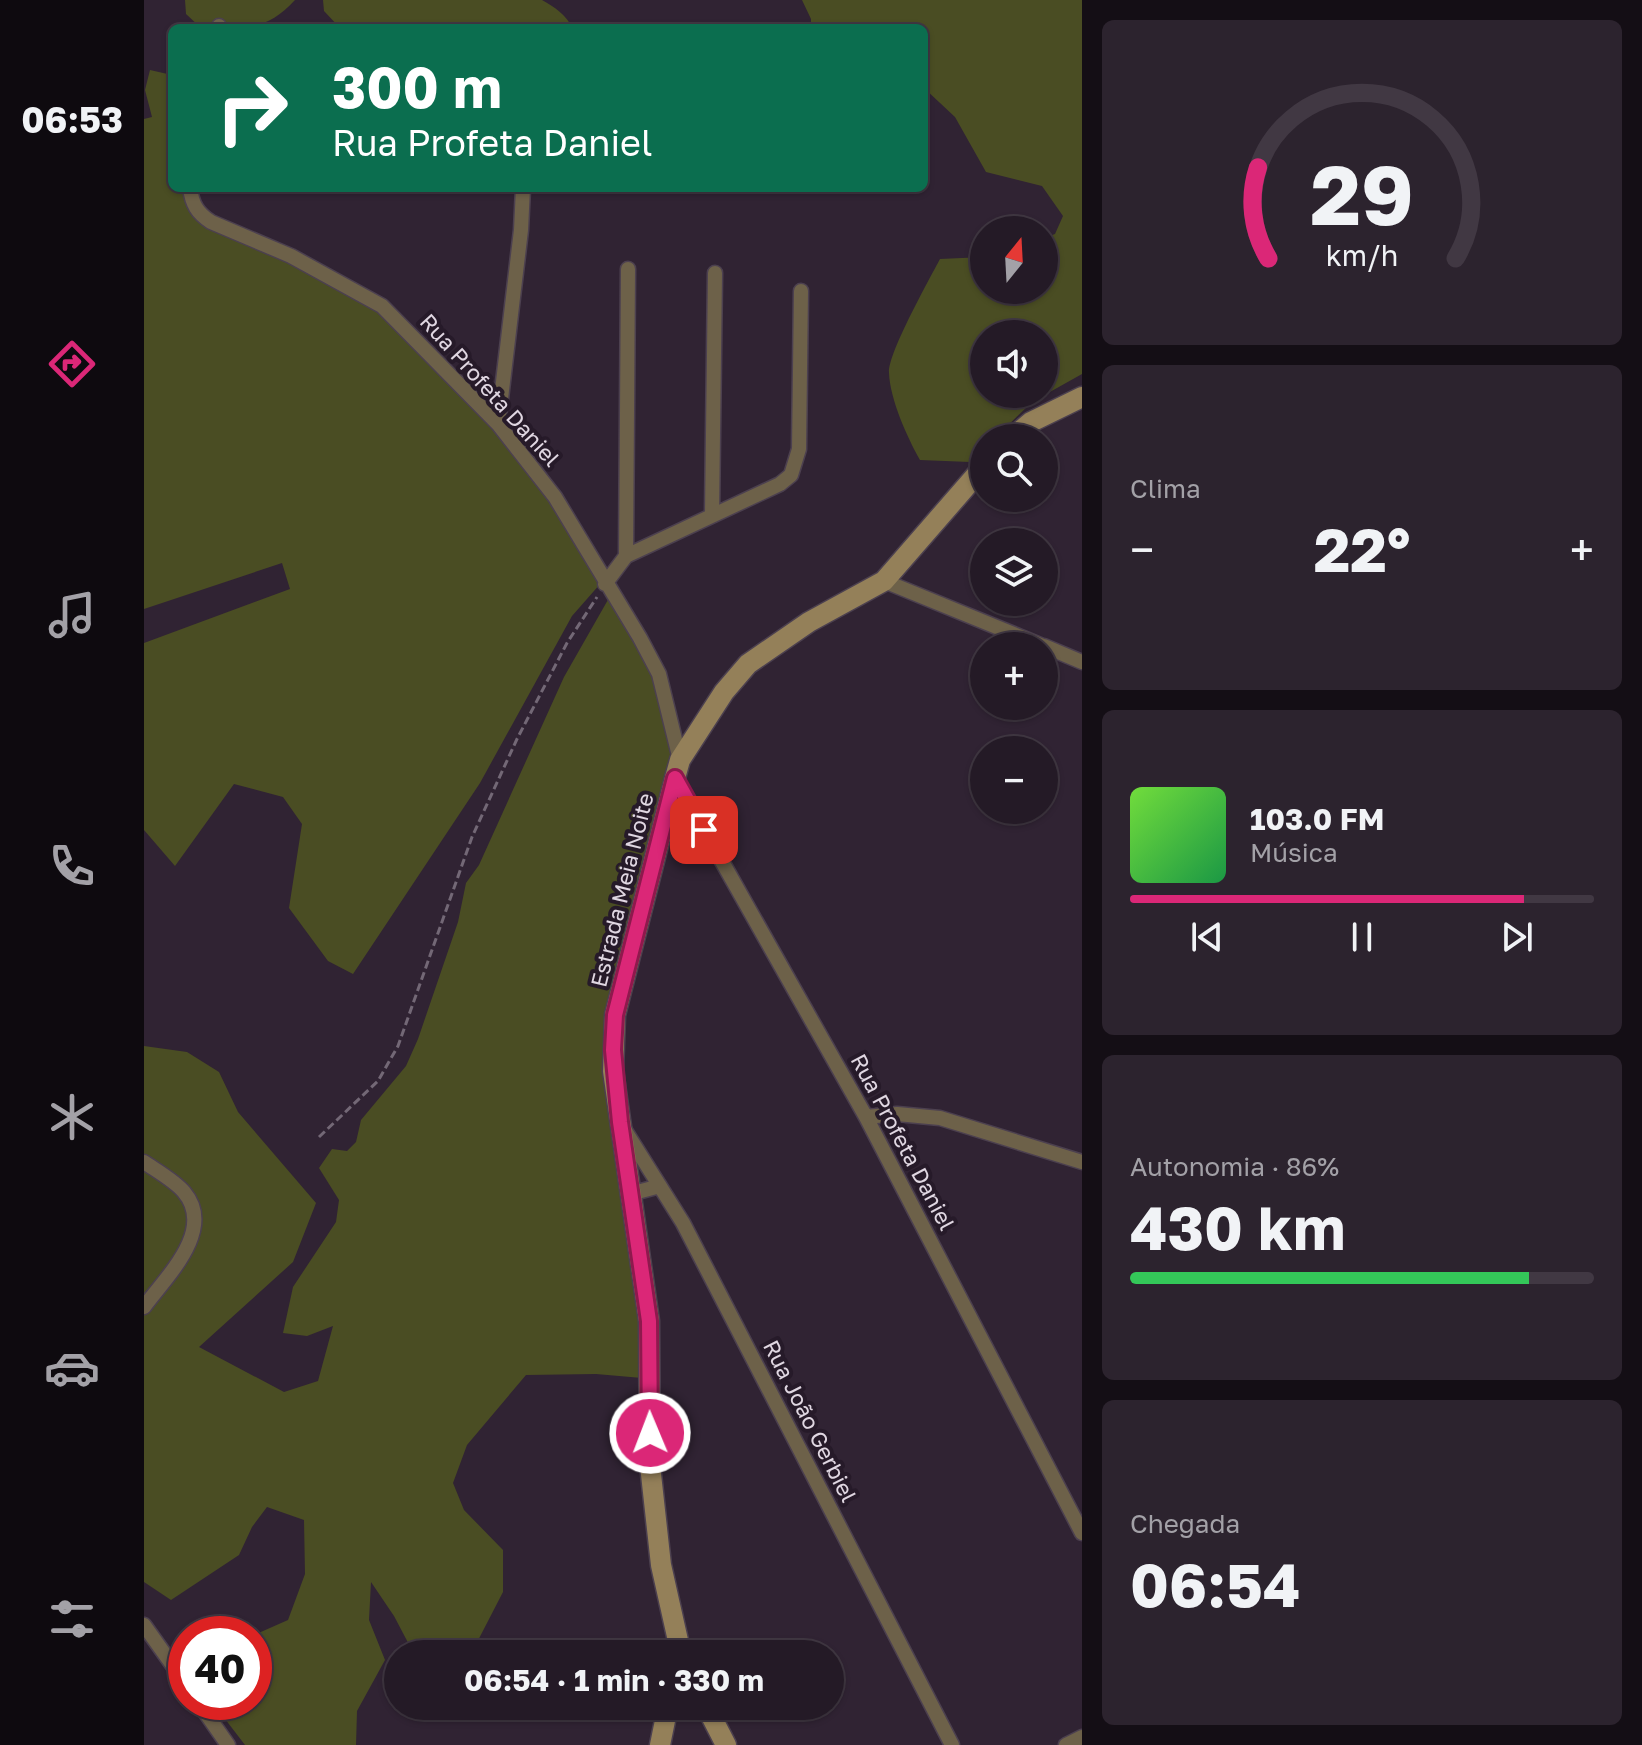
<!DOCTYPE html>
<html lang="pt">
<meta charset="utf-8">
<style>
:root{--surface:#241a26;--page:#2c232e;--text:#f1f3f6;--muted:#a3a1a7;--line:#413843;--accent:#db2777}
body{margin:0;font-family:"Golos Text",sans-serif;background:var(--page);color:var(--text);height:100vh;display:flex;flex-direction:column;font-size:30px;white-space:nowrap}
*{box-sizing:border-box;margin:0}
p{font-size:26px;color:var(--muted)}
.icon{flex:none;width:44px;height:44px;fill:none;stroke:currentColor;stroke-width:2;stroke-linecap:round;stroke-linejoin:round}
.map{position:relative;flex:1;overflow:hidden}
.drawer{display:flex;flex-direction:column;gap:20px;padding:20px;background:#140e15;width:560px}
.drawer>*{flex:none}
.top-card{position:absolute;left:24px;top:24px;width:760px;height:168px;border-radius:12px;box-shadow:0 2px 6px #0004,0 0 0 2px var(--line);background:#0b6e4f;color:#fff;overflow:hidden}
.needle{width:52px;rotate:18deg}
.buttons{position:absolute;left:826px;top:216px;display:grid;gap:16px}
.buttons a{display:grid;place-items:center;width:88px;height:88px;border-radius:50%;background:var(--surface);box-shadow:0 2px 6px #0004,0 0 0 2px var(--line);font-size:40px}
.speed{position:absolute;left:24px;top:1616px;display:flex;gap:16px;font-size:40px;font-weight:700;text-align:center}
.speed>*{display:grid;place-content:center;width:104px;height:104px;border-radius:50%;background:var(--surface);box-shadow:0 2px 6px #0004,0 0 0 2px var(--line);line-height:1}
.speed .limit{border:12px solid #d22;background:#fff;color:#111}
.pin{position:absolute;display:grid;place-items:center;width:68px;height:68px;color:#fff;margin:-34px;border-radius:16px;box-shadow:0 4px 12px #0006}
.me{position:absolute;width:88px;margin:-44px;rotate:359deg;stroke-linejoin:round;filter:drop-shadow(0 0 6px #0008)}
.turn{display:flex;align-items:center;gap:28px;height:168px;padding:0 32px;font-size:36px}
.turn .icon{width:104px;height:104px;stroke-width:2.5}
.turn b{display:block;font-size:56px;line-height:68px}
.big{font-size:60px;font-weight:700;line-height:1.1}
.drawer .tile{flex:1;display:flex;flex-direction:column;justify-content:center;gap:12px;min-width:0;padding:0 28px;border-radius:12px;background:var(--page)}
.drawer .dial{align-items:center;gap:0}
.dial svg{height:208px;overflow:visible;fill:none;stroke:var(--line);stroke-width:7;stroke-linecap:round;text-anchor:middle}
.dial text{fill:var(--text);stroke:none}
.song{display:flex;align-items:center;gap:24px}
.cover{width:96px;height:96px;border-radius:12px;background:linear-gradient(135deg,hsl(100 70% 55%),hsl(140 70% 35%))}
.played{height:8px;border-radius:4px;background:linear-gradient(90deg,var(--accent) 85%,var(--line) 85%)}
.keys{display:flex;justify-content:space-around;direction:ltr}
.heat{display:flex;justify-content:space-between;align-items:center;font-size:44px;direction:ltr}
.charge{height:12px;border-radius:6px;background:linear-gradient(90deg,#34c759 86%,var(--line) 0)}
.trip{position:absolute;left:240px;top:1640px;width:460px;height:80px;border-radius:40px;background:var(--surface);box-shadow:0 2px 6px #0004,0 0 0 2px var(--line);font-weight:700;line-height:80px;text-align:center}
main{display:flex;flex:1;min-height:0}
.tabs{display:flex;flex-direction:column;width:144px;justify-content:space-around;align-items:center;background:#0e0a0f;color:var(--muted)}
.tabs .icon{width:56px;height:56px}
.tabs .active{color:var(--accent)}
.tabs b{font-size:36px;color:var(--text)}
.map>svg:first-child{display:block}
</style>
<main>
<nav class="tabs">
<b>06:53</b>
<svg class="icon active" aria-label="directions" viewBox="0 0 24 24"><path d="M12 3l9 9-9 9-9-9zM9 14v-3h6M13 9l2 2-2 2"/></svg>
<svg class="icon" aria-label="music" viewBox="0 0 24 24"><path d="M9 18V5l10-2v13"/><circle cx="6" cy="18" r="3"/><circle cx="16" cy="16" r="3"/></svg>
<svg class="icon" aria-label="phone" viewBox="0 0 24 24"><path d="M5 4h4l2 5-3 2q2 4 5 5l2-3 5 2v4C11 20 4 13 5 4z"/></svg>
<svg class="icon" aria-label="climate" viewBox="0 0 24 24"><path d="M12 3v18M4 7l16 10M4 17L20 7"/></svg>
<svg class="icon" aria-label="car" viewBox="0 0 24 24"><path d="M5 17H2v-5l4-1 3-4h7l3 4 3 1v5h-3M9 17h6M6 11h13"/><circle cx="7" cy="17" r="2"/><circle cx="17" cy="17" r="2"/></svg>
<svg class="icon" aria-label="filters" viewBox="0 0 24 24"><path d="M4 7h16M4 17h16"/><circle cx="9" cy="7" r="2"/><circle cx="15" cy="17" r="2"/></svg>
</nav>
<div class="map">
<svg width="938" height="1745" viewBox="0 0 938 1745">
<rect width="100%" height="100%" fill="#302333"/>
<path fill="#4a4d23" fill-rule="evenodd" d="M41,0H151C121,33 98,28 57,28L42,14Z
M179,0H398C409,6 424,16 428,28H196L180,11Z
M658,0H938V374L888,402L851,438H840V448L826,462L776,460C763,437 746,399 745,373C744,353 785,280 796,259L840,257V290H900V238L911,234L919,216L898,186L842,172L811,117L780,88V28H667V19ZM840,334H900V394H840Z
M6,70L28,75V188H44L62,221L236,305L382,463L457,583L428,616L336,783L209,974L184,961L145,908L158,824L139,797L90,784L31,866L0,830V643L146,589L138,563L0,609V119L8,117L1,90Z
M465,598L512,680L532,761L465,1028L499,1291L498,1378L452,1374L382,1375L323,1445L309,1483L320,1510L359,1550V1592L327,1654H270L250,1616L227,1582L225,1620L241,1660L213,1711L212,1745H101L68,1702H110V1635L144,1620L161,1574L160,1520L123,1507L108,1527L95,1555L27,1600L0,1582V1046L43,1052L75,1072L94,1112L172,1203L149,1262L55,1347L140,1392L174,1381L189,1326L163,1336L139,1333L149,1287L192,1222L195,1200L175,1168L188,1149L203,1151L212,1142L217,1120L262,1066L274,1039L314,922L322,883L335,865L420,677Z"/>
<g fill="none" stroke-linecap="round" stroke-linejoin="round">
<defs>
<path id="street" d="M75,28V26
M46,188C48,204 53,213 67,222L147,256L238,306L354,424L411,497L496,638L515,674L536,760
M354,424L377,230L379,188
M568,515L571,273
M482,556L484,269
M740,581L899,646
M461,584L482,556L636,484L647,475L655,449L657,291
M900,646L938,662
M531,778L722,1117L938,1533
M722,1117L753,1114L796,1118L938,1162
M480,1129L539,1223L808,1745
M0,1162C13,1171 31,1181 40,1192C72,1230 22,1277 0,1307
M486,1194L516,1186
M0,1625L42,1684
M54,1702L84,1745
M922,1745L938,1737"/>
<path id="secondary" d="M868,438L887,422L938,397
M537,1654L517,1565L506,1465L505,1321L469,1071L471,1015L531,778L536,760L580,692L604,664L665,622L740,581L840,466
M562,1706L582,1745
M516,1745L524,1706"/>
</defs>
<use href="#street" stroke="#4c404f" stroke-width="17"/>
<use href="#secondary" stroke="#4c404f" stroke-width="23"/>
<path stroke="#736876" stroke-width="3" stroke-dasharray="8 4" stroke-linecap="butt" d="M175,1137L234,1081L254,1046L328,837L373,739L423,643L453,597"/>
<use href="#street" stroke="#6d6149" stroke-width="14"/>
<use href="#secondary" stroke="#948059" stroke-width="20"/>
</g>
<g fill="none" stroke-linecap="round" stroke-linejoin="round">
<defs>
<path id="route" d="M506,1433L505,1321L476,1122L469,1050L471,1015L531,778L560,830"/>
</defs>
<use href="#route" stroke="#8e194d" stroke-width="20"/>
<use href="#route" stroke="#db2777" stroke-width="14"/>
</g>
<g text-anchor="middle" stroke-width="8" stroke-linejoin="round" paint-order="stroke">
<g font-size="22" fill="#e0d7e2" stroke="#261a29">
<text transform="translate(346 390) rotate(48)" y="8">Rua Profeta Daniel</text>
<text transform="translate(478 890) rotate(-76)" y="8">Estrada Meia Noite</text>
<text transform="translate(759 1142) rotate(62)" y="8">Rua Profeta Daniel</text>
<text transform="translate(666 1421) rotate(63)" y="8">Rua João Gerbiel</text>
</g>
</g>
</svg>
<div class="buttons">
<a><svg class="needle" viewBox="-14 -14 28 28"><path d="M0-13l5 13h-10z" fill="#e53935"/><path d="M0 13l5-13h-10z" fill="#a3a1a7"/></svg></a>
<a><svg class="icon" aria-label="sound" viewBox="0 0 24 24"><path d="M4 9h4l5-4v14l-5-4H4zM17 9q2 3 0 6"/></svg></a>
<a><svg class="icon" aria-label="search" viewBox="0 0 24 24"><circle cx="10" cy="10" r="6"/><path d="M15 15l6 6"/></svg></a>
<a><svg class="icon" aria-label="layers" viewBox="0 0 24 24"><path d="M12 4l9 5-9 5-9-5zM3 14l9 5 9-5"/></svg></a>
<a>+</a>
<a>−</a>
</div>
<div class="speed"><div class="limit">40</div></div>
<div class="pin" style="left:560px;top:830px;background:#d93025"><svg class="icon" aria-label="arrive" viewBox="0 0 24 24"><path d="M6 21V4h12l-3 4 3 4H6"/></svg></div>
<svg class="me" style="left:506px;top:1433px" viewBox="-20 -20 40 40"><circle r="17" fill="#db2777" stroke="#fff" stroke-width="3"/><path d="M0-11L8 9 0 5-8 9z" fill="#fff"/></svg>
<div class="trip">06:54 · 1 min · 330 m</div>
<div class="top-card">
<div class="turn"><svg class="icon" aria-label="right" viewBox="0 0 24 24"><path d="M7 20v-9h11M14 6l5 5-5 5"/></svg><div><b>300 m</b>Rua Profeta Daniel</div></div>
</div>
</div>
<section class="drawer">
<div class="tile dial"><svg viewBox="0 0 100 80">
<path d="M14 69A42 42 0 1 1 86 69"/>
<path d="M14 69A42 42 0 0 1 10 34" stroke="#db2777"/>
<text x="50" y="56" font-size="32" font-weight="700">29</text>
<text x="50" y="72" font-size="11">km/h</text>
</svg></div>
<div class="tile"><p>Clima</p>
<div class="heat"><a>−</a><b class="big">22°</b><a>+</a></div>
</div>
<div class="tile">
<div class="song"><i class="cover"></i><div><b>103.0 FM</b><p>Música</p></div></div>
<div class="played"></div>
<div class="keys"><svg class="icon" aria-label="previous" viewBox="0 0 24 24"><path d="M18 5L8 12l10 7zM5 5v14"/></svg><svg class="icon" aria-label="pause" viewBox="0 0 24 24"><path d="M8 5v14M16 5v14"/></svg><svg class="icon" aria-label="next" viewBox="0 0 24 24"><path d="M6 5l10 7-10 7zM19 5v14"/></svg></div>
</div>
<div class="tile"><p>Autonomia · 86%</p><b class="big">430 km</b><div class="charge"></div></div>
<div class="tile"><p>Chegada</p><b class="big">06:54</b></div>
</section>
</main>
